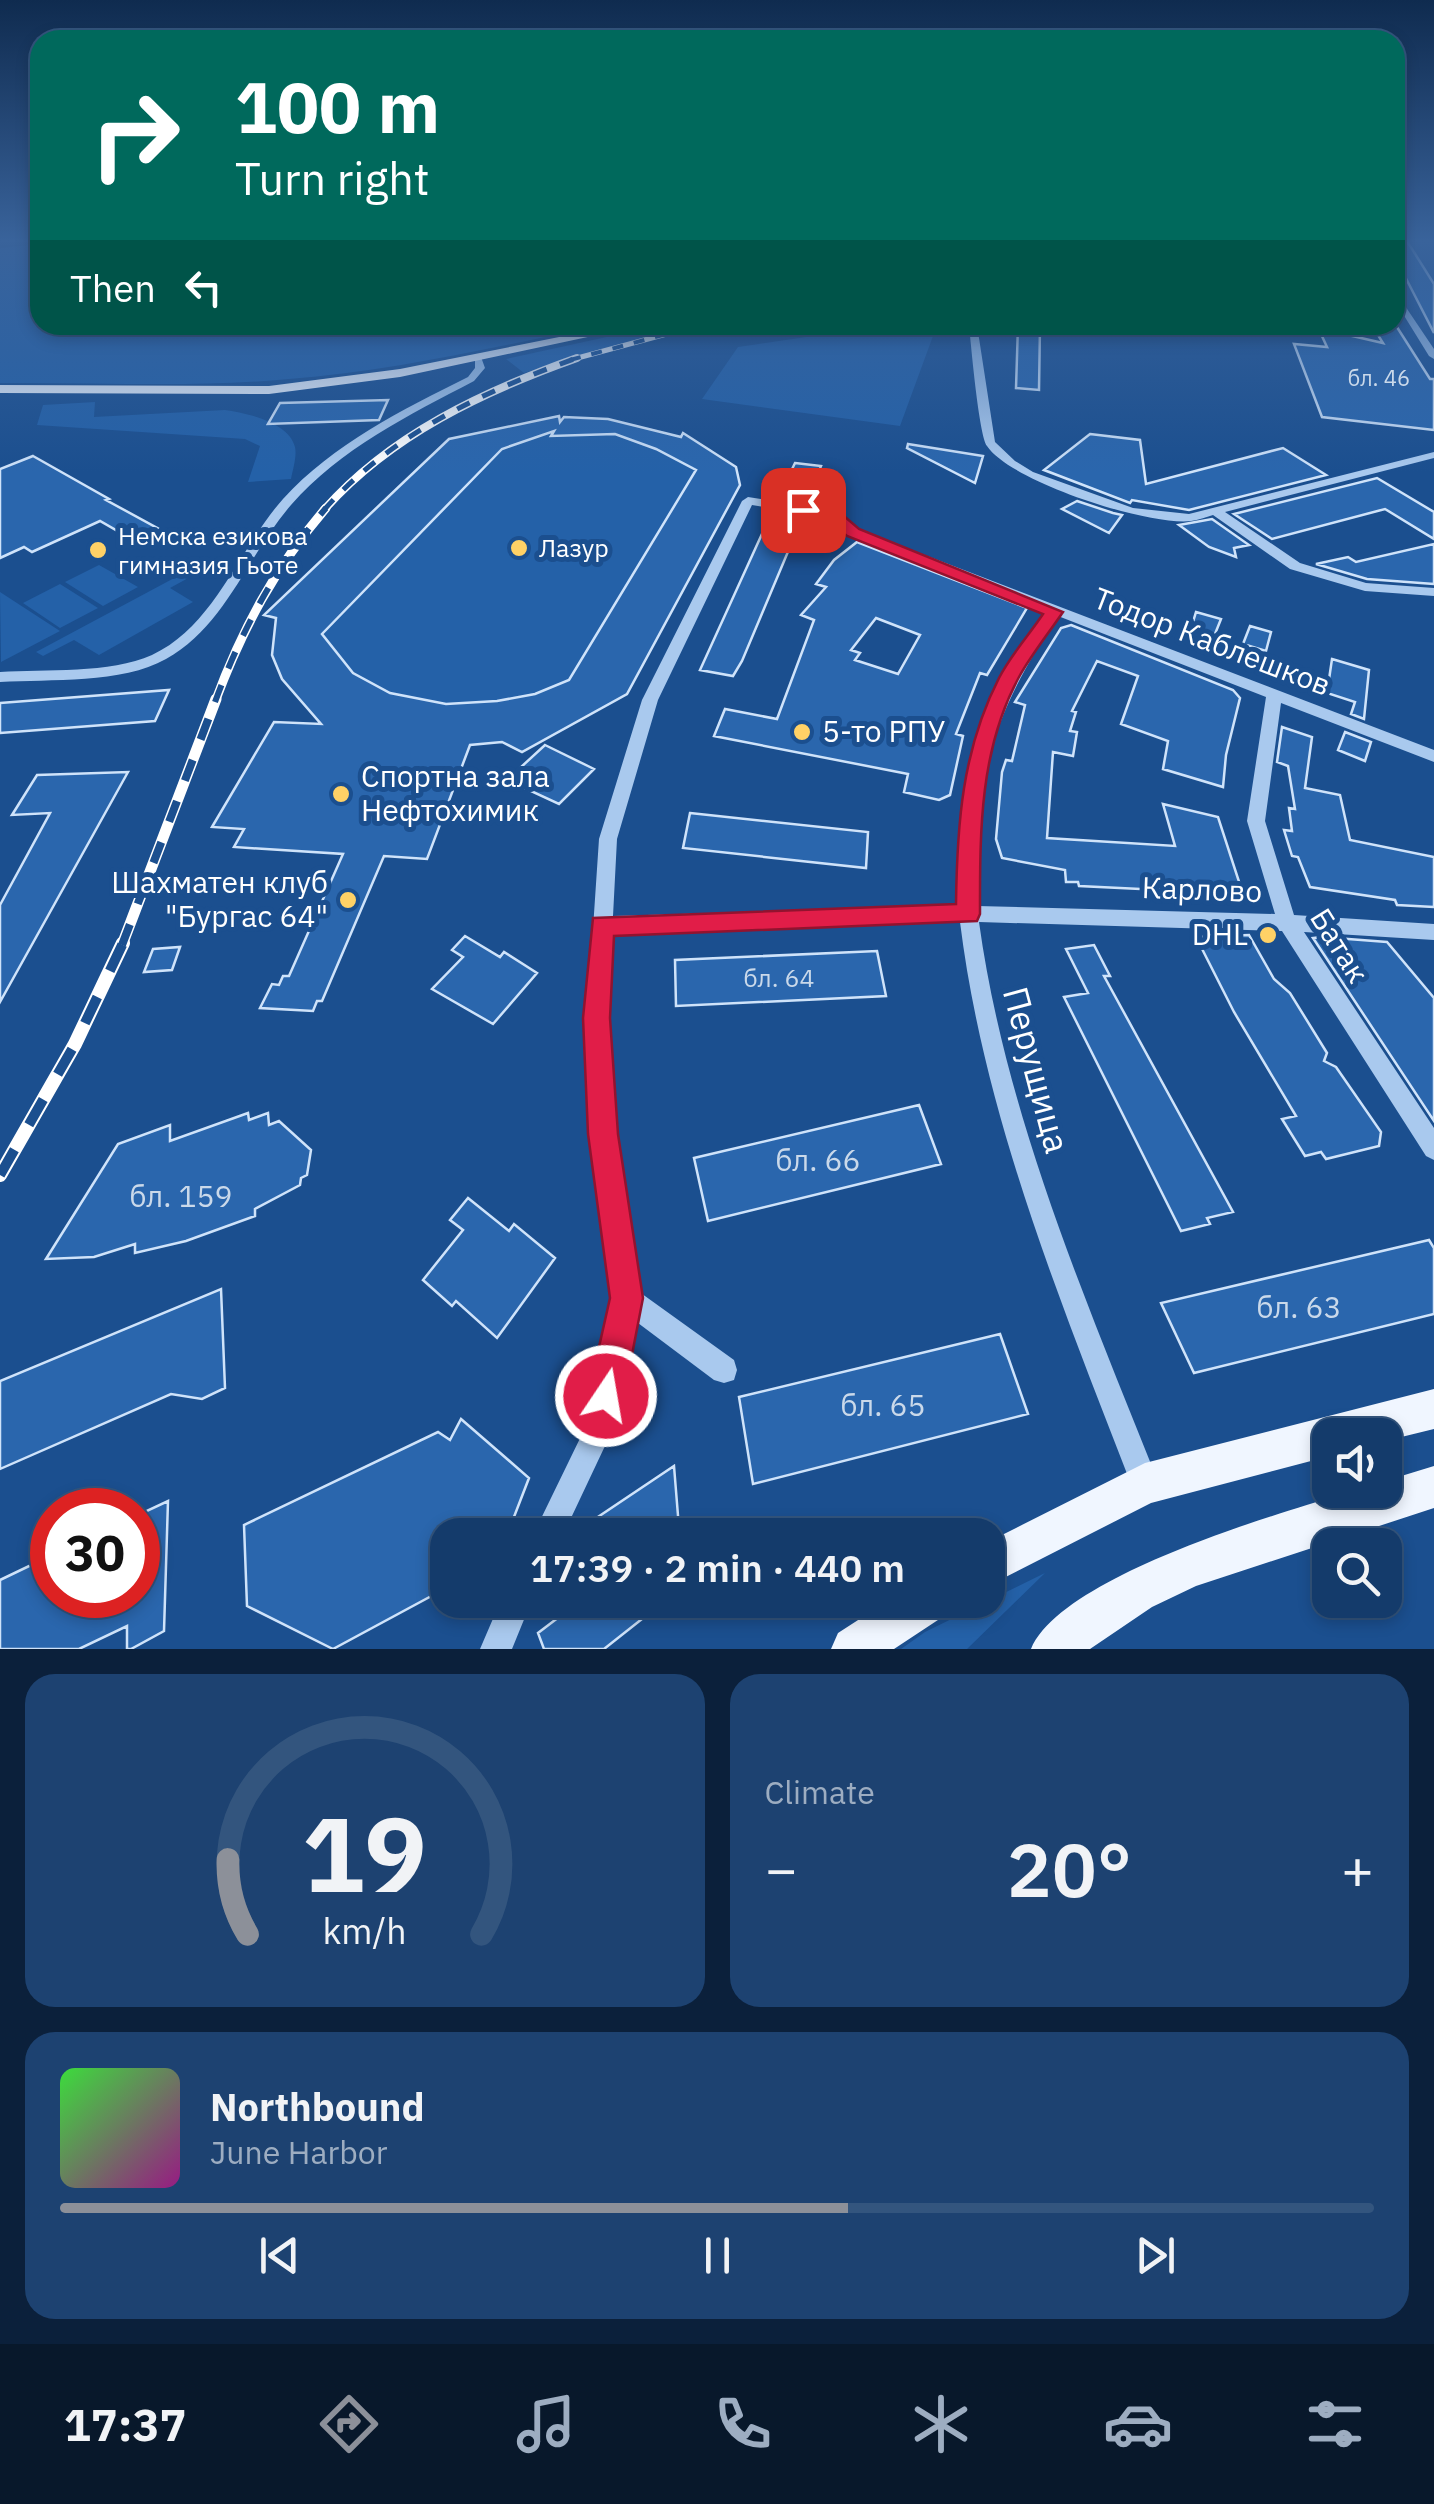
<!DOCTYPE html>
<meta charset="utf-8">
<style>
:root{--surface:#143b6b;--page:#1d4271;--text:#f1f3f6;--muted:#9dadc1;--line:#33557e;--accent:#8c9099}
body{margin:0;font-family:"IBM Plex Sans",sans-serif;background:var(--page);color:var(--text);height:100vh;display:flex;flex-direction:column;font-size:38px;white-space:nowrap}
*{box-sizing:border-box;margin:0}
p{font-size:32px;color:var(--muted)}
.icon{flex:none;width:55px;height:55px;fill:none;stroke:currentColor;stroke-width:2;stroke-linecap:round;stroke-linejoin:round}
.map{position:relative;height:1649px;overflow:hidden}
.sheet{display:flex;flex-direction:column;gap:25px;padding:25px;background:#0b203b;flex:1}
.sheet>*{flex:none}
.guide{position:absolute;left:30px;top:30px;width:1375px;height:305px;border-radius:30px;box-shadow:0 5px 15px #0003,0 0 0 2px var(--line);background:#00695c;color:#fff;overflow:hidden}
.controls{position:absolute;left:1312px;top:1418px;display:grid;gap:20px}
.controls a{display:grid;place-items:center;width:90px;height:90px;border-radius:20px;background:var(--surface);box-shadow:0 5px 15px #0003,0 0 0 2px var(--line);font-size:50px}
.speed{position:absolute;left:30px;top:1488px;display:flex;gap:20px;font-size:50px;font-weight:700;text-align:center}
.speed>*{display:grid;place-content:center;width:130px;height:130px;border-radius:50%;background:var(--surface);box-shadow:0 5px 15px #0003,0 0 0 2px var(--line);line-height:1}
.speed .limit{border:15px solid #d22;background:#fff;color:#111}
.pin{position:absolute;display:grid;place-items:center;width:85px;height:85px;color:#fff;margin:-42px;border-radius:20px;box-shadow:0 5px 15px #0006}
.me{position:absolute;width:110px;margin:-55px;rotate:12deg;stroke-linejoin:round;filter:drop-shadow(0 0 8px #0008)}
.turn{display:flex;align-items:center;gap:35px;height:210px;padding:0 40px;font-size:45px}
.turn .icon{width:130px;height:130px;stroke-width:2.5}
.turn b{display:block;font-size:70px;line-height:85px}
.then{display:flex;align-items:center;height:95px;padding:0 40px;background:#0003;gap:20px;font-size:38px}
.big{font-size:75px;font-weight:600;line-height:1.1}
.sheet .tile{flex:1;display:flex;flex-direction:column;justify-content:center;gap:15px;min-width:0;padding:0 35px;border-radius:30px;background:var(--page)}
.sheet .dial{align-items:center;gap:0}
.dial svg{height:260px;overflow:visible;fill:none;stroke:var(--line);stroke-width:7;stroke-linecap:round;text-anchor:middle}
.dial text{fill:var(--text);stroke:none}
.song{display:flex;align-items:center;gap:30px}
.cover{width:120px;height:120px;border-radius:15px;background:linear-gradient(135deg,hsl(120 70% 55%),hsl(310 70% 35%))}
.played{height:10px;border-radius:5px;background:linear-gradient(90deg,var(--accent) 60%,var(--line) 60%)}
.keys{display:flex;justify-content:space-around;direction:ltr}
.heat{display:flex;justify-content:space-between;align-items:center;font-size:55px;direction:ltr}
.sheet .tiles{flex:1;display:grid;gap:25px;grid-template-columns:1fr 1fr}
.tile:last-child{grid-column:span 2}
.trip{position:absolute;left:430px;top:1518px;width:575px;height:100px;border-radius:30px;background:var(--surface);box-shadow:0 5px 15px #0003,0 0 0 2px var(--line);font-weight:600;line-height:100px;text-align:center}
.dock{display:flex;height:160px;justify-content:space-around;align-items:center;background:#08182b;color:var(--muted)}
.dock .icon{width:70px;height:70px}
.dock .active{color:var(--accent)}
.dock b{font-size:45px;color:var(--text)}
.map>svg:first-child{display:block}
</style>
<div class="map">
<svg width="1434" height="1649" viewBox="0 0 1434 1649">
<rect width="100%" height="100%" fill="#1b4f8f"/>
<path fill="#2461a8" d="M40,241V325H604C499,346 395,371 289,379C193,388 96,382 0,383V244Z
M642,325H708L593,351L524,373L506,359L639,330L610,331Z
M854,330L933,336L900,426L702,399L738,347Z
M95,402L94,417L225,410C246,413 289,422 295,447C297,456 293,469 291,479L248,482L260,446L245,439L37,425L43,405Z
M554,420C626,417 675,432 736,467L740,484L628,693L570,726L496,743L437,746L282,679L272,655L276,618L264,615L449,439Z
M206,561L212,565L170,588L193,602L99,655L74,640L43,656L36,652Z
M99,565L138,587L103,606L65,582Z
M60,584L98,608L60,628L23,603Z
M0,592L60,631L1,662Z
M1045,1573L967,1649H901L925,1632Z"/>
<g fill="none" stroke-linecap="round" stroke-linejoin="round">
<path fill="#123a6d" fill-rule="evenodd" d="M40,241V244L0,248V242Z"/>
</g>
<path fill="#2a66ad" stroke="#cfe3fa" stroke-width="2.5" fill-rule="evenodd" d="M1395,241H1407L1434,284V333L1395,257Z
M1395,324L1430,379H1434V430L1322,417L1294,344L1327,347L1321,334L1335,332L1383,343L1373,327Z
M1018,325L1040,326L1039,390L1016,388Z
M388,400L379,420L268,424L280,403Z
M559,416L560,422L564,417L608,419L681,437L683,433L736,467L740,485L627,694L522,752L502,742L470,745L427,859L384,856L322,1001H317L313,1011L260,1008L272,984L279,985L283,976H289L343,854L234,847L244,829L212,827L274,722L321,724L282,679L272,655L276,618L264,615L449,439ZM554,431L551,436L615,434L656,449L696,470L569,680L535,694L497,701L446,704L390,693L353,673L322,634L502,449Z
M1090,434L1140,440L1146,484L1283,448L1326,475L1189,510L1132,500L1130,503L1044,470Z
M908,444L983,456L975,483L907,448Z
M33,456L109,499L106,500L159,529L135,541L100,521L32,552L24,547L0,558V469Z
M795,463L821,466L806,502L778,498Z
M1377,478L1434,512V539L1385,509L1272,539L1234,514Z
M1077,501L1113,513L1122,515L1109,533L1062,509Z
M772,512L800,516L798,528L742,661L733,676L700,670Z
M1212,519L1249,545L1234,548L1236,557L1209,547L1179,525Z
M857,542L1027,608L987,675L980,673L956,734L963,736L950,795L939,800L904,792L908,774L714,736L725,709L777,719L814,620L801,615L826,587L816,584L834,560ZM876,618L920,635L898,674L855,660L860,653L851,650Z
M1434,544V584L1367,579L1316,564L1348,557L1356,562Z
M1196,612L1221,619L1213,639L1190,632Z
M1071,625L1233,690L1240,698L1226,755L1223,787L1163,769L1168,741L1121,724L1138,676L1097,661L1072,711L1076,712L1070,731L1077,732L1073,756L1053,752L1047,838L1175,846L1163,804L1218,817L1243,894L1079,886L1078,882H1066L1065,870L1002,858L996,839L1002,772L1006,760L1012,761L1025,705L1015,702L1061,628Z
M1250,626L1271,632L1266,651L1243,644Z
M1332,659L1369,670L1364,719L1351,714L1355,702L1327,693Z
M169,690L155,721L0,733V703Z
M1282,727L1312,737L1305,788L1340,795L1350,840L1434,857V907L1397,905L1395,900L1310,887L1298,857L1292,856L1284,830L1292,831L1289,808L1295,809L1288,766L1277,762Z
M1345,732L1371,742L1365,761L1338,750Z
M545,745L594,769L559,804L507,780Z
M128,772L0,1002V905L50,813L12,815L37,775Z
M690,813L868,832L866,868L683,848Z
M1249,935L1274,979L1290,993L1327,1053L1324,1061L1336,1067L1381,1132L1379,1146L1326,1159L1321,1152L1305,1156L1282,1119L1296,1116L1234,1012L1196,937Z
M465,936L500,957L504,952L537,973L493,1024L432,989L463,957L452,950Z
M1322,937L1387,942L1434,998V1121L1313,938Z
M1094,945L1110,976H1104L1233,1212L1207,1218L1210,1224L1181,1231L1064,997L1088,993L1066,949Z
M180,947L172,970L144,972L153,949Z
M877,951L886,996L676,1006L675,960Z
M919,1105L941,1164L708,1221L694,1158Z
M248,1113L249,1120L268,1113L269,1125L279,1121L311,1150L307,1175L301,1178L300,1185L255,1209V1216L186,1241L135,1253V1244L94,1257L46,1259L118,1144L170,1125V1141Z
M468,1198L509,1231L514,1224L555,1258L497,1338L456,1301L452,1306L423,1280L463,1230L450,1220Z
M1429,1240L1434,1248V1314L1194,1373L1161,1303Z
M221,1289L225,1388L202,1399L171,1394L0,1469V1381Z
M1000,1334L1028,1414L753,1484L739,1397Z
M461,1419L529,1478L507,1535H448V1587L333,1649L247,1606L244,1525L438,1432L450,1440Z
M674,1466L679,1528L672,1535H571Z
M168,1501L164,1631L131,1649H127V1626L79,1649H0V1580L52,1555V1595H138V1515Z
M554,1600H666L604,1649H544L538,1633L559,1617Z"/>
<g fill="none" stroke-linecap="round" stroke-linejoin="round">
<path fill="#a9c9ee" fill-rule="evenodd" d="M1395,291L1434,349V359L1429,356L1395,301Z
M969,325H977L995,442L1015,461L1033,472L1133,508L1189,514L1434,452V458L1225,512L1300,563L1366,583L1434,588V596L1365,591L1290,569L1213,515C1206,517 1198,520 1191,521C1148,526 1011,482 987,446C979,435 971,345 969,325Z
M475,357H481L485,368L474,381C409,415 340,449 291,505C248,554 226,626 166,659C122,684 50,679 0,682V672C45,669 110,674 152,655C215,626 239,548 283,499C333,444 402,410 468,377L475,368Z
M748,497L835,511L857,529L1434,750V762L1281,703L1265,821L1294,915L1434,924V940L1304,932L1434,1128V1160L1426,1156L1282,931L979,922C1006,1117 1087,1303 1159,1484L1155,1494L1145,1498L1135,1494L1131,1484C1061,1303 984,1116 960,922L612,933L607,1018L614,1134L638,1291L734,1360L737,1370L734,1380L724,1383L714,1380L634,1320L613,1429L563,1535H533L586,1426L613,1298L592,1134L587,1018L599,839L642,700L742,501ZM752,505L827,517L849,535L1047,612C977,713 954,783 958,906L613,916L617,839L658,700ZM1058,616L1266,697L1247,821L1275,914L977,906C971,786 991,716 1058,616Z
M501,1600H532L512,1649H480Z"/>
<path fill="#f0f6ff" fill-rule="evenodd" d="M619,325H644L400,377L269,394L0,393V385L269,386L400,369Z
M1434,1389V1429L1385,1441V1435H1330V1456L1151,1503L988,1586V1542L1145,1463Z
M1434,1466V1508L1196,1586L1152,1607L1090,1649H1031C1061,1578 1264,1518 1336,1496L1355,1490H1385V1481Z
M889,1600H950L944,1616L894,1649H831L838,1633Z"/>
<defs>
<path id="rail-far4" d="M570,360L700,325"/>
<path id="rail-far3" d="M324,510C390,435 484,391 577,358"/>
<path id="rail-far2" d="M215,702C242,629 276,566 326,508"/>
<path id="rail-far1" d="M122,945L216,699"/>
<path id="rail" d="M0,1175L75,1044L123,943"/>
</defs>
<use href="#rail-far4" stroke="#fff" stroke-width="5"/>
<use href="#rail-far3" stroke="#fff" stroke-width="8"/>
<use href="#rail-far2" stroke="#fff" stroke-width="9"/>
<use href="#rail-far1" stroke="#fff" stroke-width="11"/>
<use href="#rail" stroke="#fff" stroke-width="14"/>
<use href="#rail-far4" stroke="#1b4f8f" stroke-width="4" stroke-dasharray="11" stroke-linecap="butt"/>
<use href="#rail-far3" stroke="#1b4f8f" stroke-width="5" stroke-dasharray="14" stroke-linecap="butt"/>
<use href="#rail-far2" stroke="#1b4f8f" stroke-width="6" stroke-dasharray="18" stroke-linecap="butt"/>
<use href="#rail-far1" stroke="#1b4f8f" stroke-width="8" stroke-dasharray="22" stroke-linecap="butt"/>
<use href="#rail" stroke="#1b4f8f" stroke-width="10" stroke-dasharray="29" stroke-linecap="butt"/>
</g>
<linearGradient id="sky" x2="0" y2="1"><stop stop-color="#0f2b4f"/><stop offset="0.51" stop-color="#39639b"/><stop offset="1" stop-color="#39639b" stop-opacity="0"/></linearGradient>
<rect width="1434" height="472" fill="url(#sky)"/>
<path fill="#e11d48" stroke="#92132f" stroke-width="2.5" d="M803,505L837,510L859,529L1063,612C1048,634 1031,655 1019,677C979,750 980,834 980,914L977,921L614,936L610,1018L618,1134L643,1298L624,1396L618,1409L606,1414L593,1409L588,1396L610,1298L588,1134L583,1018L593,918L956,904C957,825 962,750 999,678C1010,656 1029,635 1043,614L847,536L826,518L798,513V506Z"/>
<g fill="#ffd166" stroke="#1b4f8f" stroke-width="4">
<circle cx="519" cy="548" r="10"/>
<circle cx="98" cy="550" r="10"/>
<circle cx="802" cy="732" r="10"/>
<circle cx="341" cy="794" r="10"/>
<circle cx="348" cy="900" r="10"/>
<circle cx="1268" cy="935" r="10"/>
</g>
<g text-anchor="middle" stroke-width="10" stroke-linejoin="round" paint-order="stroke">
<g font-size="22" fill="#cad9ea">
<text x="1379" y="386">бл. 46</text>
</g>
<g font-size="25" fill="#fff" stroke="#1b4f8f" text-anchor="start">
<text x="118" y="545">Немска езикова<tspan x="118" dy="29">гимназия Гьоте</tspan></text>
<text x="539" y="557">Лазур</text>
</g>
<g font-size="25" fill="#cad9ea">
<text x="779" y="987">бл. 64</text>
</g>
<g font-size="30" fill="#fff" stroke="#1b4f8f">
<text transform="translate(1212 642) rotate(21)" y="10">Тодор Каблешков</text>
<text transform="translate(1202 890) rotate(2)" y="10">Карлово</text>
<text transform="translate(1339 946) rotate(58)" y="10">Батак</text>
</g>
<g font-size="30" fill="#fff" stroke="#1b4f8f" text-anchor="start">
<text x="822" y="742">5-то РПУ</text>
<text x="361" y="787">Спортна зала<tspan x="361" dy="34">Нефтохимик</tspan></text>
<text x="328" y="893" text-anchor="end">Шахматен клуб<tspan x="328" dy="34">"Бургас 64"</tspan></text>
<text x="1248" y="945" text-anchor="end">DHL</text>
</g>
<g font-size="30" fill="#cad9ea">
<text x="818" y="1171">бл. 66</text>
<text x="181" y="1207">бл. 159</text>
<text x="1299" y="1318">бл. 63</text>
<text x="883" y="1416">бл. 65</text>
</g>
<g font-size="35" fill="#fff" stroke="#1b4f8f">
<text transform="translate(1036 1070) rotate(75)" y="12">Перущица</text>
</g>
</g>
</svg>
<div class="controls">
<a><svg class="icon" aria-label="sound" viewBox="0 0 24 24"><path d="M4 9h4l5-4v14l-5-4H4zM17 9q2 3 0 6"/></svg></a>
<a><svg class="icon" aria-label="search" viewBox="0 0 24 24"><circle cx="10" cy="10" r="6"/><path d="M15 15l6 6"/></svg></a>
</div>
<div class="speed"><div class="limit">30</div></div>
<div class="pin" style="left:803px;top:510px;background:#d93025"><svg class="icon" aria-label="arrive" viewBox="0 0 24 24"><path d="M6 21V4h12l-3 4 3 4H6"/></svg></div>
<svg class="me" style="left:606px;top:1396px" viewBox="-20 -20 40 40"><circle r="17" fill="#e11d48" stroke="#fff" stroke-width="3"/><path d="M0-11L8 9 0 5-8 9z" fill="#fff"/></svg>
<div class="trip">17:39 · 2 min · 440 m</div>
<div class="guide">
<div class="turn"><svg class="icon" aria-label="right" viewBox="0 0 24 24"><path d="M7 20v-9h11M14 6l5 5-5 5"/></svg><div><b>100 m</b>Turn right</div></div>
<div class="then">Then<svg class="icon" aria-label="left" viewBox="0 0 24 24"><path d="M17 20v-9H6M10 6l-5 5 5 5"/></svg></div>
</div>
</div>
<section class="sheet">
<div class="tiles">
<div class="tile dial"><svg viewBox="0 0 100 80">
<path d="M14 69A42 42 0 1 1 86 69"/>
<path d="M14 69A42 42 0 0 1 8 46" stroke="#8c9099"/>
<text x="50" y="56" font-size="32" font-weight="700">19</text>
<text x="50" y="72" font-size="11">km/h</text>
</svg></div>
<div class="tile"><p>Climate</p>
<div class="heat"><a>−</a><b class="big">20°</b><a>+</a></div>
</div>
<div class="tile">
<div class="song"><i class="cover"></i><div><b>Northbound</b><p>June Harbor</p></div></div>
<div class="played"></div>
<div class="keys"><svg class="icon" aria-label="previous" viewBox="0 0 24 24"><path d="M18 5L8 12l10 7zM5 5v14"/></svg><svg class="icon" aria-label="pause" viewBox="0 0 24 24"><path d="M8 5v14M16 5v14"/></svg><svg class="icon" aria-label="next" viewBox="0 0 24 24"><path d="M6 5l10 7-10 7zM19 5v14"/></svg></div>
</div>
</div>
</section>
<nav class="dock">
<b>17:37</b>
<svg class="icon active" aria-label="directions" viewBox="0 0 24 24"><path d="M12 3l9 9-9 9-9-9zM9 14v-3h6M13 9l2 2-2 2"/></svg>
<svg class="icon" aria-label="music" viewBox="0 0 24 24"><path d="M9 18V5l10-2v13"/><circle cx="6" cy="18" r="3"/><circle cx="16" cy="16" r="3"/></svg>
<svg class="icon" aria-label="phone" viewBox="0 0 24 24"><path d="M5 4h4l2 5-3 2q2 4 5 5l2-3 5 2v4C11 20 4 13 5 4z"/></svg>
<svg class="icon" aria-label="climate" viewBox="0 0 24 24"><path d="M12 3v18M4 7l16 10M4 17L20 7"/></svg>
<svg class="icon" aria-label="car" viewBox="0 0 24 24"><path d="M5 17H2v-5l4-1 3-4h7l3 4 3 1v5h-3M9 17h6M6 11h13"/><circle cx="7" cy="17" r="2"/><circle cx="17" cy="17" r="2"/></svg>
<svg class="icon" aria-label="filters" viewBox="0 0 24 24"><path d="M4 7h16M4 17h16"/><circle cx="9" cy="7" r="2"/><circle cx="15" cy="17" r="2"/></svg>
</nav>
